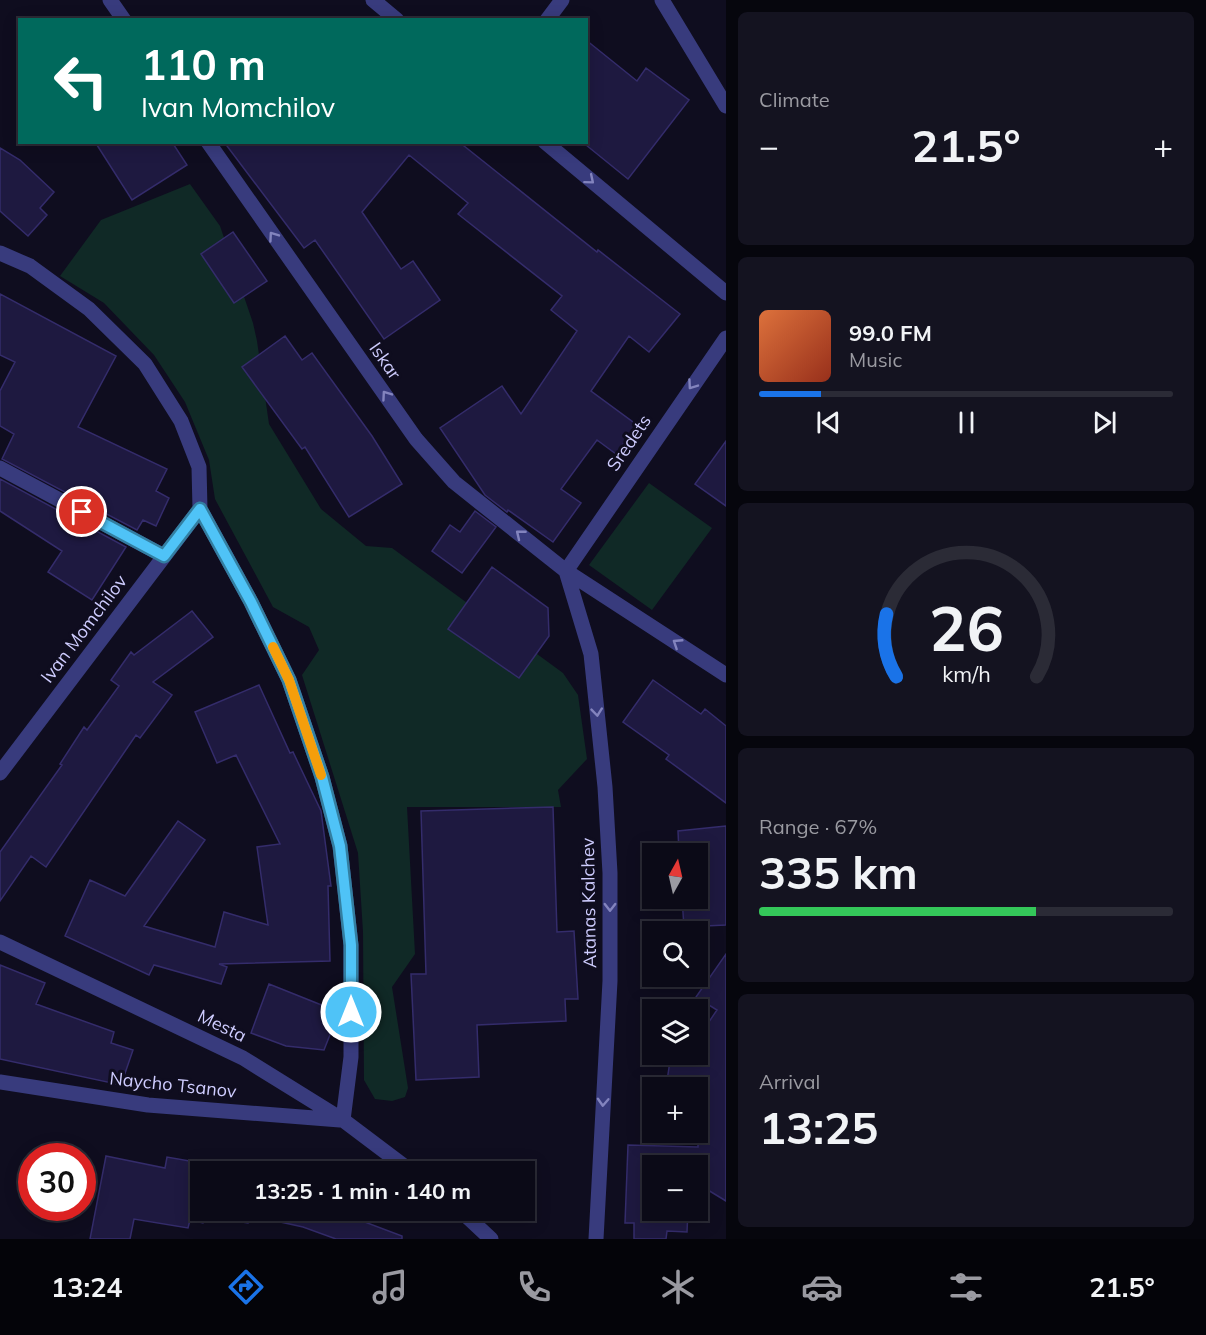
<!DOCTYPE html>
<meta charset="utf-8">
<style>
:root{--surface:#0b0a17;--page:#141320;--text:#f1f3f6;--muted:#9a9aa1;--line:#2b2b36;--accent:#1a73e8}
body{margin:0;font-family:Mulish,sans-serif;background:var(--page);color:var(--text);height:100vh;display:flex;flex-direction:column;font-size:22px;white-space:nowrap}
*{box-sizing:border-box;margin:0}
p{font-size:20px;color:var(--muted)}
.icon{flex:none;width:33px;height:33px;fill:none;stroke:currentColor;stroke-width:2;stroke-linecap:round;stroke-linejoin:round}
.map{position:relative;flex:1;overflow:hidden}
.details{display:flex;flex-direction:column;gap:12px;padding:12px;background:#06060d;width:480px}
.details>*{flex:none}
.banner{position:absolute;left:18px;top:18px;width:570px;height:126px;border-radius:0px;box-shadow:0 3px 15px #0003,0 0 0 2px var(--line);background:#00695c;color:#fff;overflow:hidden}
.needle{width:39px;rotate:8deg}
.controls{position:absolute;left:642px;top:843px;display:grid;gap:12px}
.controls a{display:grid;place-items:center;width:66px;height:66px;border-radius:0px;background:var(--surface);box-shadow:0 3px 15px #0003,0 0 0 2px var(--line);font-size:30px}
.speed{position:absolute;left:18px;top:1143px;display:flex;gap:12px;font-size:30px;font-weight:700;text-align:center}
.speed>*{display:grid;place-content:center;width:78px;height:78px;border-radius:50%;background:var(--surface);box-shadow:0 3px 15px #0003,0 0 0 2px var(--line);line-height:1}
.speed .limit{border:9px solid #d22;background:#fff;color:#111}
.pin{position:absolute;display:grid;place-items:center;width:51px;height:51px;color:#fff;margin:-26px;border:3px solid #fff;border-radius:50%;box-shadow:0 2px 6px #0007}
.me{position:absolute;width:66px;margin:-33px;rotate:0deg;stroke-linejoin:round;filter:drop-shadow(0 0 4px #0008)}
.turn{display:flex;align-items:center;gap:21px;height:126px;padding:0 24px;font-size:27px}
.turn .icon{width:78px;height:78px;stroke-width:2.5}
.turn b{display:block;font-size:42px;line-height:51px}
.big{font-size:45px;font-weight:700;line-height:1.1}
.details .tile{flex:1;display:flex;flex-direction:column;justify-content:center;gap:9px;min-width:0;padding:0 21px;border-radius:9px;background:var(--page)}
.details .dial{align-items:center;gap:0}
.dial svg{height:156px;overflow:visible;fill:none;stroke:var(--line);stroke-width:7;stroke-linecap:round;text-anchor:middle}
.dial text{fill:var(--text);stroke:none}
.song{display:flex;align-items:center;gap:18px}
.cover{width:72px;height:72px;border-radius:9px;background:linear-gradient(135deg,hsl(20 70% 55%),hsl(10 70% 35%))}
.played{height:6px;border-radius:3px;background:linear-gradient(90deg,var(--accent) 15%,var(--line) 15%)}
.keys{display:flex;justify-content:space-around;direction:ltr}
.heat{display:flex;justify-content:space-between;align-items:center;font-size:33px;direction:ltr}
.charge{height:9px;border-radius:4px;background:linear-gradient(90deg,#34c759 67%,var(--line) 0)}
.trip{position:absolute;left:190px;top:1161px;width:345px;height:60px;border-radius:0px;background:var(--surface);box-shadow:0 3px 15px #0003,0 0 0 2px var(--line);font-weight:700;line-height:60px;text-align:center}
.dock{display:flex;height:96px;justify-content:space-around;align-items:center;background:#040409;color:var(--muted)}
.dock .icon{width:42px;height:42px}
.dock .on{color:var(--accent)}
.dock b{font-size:27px;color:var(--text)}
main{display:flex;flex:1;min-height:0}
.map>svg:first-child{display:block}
</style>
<main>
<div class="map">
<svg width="726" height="1239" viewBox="0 0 726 1239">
<rect width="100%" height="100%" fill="#0f0d1f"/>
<path fill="#102926" d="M190,184L220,226L253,323L257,341L269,424L321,509L366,546L392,548L563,673L578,695L587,759L558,790L561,807H407L415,954L392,987L408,1088L405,1097L392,1101L375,1099L364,1080L363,932L358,853L302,675L319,650L309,627L273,607L215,499L209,460L185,402L154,355L104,303L60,276L101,220Z
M649,483L712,528L652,610L589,565Z"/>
<path fill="#1e1940" stroke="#342c6b" stroke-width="1.5" d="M586,40L637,81L646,68L689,100L628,179L586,145Z
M95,142H172L187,165L132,200Z
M224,142H459L597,252L598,250L680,314L649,352L629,336L591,391L637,425L616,454L597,440L561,489L581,503L553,542L508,510L507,512L485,495L440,428L502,386L521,414L577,331L551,310L562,296L458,214L468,203L409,155L362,212L401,269L413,261L440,300L384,339L315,240L304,248Z
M0,148L20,160L54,192L40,208L47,215L28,236L0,211Z
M233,232L267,281L234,303L201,254Z
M0,294L116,356L78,427L167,469L156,491L169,498L156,526L143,520L137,530L2,459L14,434L0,426V391L15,362L0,355Z
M285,336L302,360L312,353L372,436L402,484L349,517L305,447L302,449L242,367Z
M726,441V506L695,484Z
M0,479L126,547L92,600L48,572L62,551L0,511Z
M475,511L496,527L462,573L432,551L450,525L460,532Z
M492,567L548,608L549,636L519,678L448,629Z
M192,611L213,637L153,682L172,695L140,738L136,735L46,867L31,856L0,901V852L62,765L60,764L84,727L87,730L119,686L111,680L131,652L134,655Z
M653,680L701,714L705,709L726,726V803L666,759L669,755L623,722Z
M259,685L290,753L293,752L321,811L331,886H328L330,961L219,964L227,967L221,984L154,965L149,975L65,936L90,880L125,896L178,821L205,840L144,926L215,947L224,912L268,925L257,847L280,844L236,755L217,763L195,712Z
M553,807L557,932L574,931L578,999H565L566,1021L477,1025L479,1077L416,1080L411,974H426L421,811Z
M726,826V925L684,927L682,898H698V854H679L678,831Z
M726,954V1201L698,1184V1166H652V1210H688L687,1232L667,1231L666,1239H634V1223H625L628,1145L698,1147V1088H666L671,1054H698V1038L717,1010L696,997Z
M0,965L45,983L36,1004L114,1032L111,1043L133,1050L121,1085L0,1059Z
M269,984L339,1012L324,1050L286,1046L251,1033Z
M106,1156L165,1168L167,1157L201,1163L224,1172H201V1210H333L402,1236V1239H336L303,1227L249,1215L248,1223L206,1217L203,1223L190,1220L188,1228L134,1219L130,1239H90Z"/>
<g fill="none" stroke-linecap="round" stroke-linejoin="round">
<path stroke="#383b7d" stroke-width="15" d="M110,0L124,20
M373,0L397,20
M662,0L726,106
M547,20L562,0
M208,142L416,439L454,482L566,571L726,675
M545,142L726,293
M0,253L30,266L89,309L145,364L181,421L199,467L200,509L251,602L289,680L322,777L340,846L351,945V1057L343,1120
M0,468L164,556
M566,571L591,654L605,787L610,873V981L596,1239
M566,571L726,338
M0,773L200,509
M0,942L243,1058L343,1120L412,1172
M0,1082L148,1105L340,1120
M460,1210L491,1239"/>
</g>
<defs><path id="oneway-chevron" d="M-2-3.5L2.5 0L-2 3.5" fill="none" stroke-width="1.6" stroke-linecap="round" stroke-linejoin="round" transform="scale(1.5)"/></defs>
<g stroke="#8384be">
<use href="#oneway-chevron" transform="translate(590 180) rotate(40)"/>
<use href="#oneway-chevron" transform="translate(273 236) rotate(-125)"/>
<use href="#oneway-chevron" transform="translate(692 385) rotate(125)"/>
<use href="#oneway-chevron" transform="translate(386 395) rotate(-125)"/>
<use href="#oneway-chevron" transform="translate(520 534) rotate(-141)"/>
<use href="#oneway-chevron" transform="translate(677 643) rotate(-147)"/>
<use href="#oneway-chevron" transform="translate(597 712) rotate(84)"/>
<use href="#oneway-chevron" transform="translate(610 907) rotate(90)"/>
<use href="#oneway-chevron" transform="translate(603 1102) rotate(93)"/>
</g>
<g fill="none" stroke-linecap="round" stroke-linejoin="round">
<defs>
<path id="route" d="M82,512L164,556L200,509L251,602L289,680L322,777L340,846L351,945V1012"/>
</defs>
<use href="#route" stroke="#337fa1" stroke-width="15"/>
<use href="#route" stroke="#4fc3f7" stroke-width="10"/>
<path stroke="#f59e0b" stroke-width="10" d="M273,647L289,680L321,775"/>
</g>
<g text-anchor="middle" stroke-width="6" stroke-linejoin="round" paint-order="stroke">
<g font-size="18" fill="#ceccfe" stroke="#0f0d1f">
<text transform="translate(385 361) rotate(55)" y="6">Iskar</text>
<text transform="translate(629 443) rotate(-56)" y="6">Sredets</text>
<text transform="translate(84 629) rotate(-53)" y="6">Ivan Momchilov</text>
<text transform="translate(589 903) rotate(-91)" y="6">Atanas Kalchev</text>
<text transform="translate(222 1026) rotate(26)" y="6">Mesta</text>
<text transform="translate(173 1085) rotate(6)" y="6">Naycho Tsanov</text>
</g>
</g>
</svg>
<div class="controls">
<a><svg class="needle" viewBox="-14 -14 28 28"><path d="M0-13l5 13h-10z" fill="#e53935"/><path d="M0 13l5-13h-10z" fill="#9a9aa1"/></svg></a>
<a><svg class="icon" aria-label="search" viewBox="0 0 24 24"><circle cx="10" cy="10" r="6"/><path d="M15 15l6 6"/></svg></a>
<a><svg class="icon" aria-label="layers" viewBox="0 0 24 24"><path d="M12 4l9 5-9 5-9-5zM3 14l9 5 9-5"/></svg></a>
<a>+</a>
<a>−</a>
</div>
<div class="speed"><div class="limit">30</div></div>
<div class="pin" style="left:82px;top:512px;background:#d93025"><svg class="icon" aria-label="arrive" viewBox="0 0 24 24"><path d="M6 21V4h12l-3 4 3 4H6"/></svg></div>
<svg class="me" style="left:351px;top:1012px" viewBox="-20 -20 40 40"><circle r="17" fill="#4fc3f7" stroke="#fff" stroke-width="3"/><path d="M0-11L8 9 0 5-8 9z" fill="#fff"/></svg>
<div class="trip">13:25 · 1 min · 140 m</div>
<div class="banner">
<div class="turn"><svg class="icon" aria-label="left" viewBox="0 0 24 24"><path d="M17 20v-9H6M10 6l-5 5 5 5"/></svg><div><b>110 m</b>Ivan Momchilov</div></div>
</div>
</div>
<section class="details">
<div class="tile"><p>Climate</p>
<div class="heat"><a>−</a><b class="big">21.5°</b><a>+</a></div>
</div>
<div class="tile">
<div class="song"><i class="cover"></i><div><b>99.0 FM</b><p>Music</p></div></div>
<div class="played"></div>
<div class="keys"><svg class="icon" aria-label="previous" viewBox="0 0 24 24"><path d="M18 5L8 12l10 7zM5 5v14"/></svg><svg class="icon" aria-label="pause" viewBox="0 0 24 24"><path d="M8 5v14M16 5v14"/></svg><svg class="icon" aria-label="next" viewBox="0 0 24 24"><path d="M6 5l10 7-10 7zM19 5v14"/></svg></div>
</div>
<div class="tile dial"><svg viewBox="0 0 100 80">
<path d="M14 69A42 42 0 1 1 86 69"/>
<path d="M14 69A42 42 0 0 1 9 37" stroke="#1a73e8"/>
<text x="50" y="56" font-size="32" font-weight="700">26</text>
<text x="50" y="72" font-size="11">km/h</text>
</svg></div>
<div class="tile"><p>Range · 67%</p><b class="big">335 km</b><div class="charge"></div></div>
<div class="tile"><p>Arrival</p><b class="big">13:25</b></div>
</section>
</main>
<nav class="dock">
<b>13:24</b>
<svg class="icon on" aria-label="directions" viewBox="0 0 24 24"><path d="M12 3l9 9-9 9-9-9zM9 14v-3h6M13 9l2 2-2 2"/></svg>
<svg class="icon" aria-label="music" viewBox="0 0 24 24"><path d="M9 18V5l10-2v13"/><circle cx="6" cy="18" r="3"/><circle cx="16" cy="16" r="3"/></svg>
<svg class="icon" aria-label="phone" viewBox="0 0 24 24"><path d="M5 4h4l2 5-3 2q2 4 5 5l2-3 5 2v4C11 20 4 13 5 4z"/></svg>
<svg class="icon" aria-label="climate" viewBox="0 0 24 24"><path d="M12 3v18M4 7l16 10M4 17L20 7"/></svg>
<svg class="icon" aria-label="car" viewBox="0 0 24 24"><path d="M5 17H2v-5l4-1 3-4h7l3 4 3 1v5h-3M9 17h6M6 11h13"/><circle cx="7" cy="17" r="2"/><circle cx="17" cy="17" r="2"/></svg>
<svg class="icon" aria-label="filters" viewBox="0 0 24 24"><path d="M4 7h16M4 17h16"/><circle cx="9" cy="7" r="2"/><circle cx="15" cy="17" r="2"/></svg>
<b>21.5°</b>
</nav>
